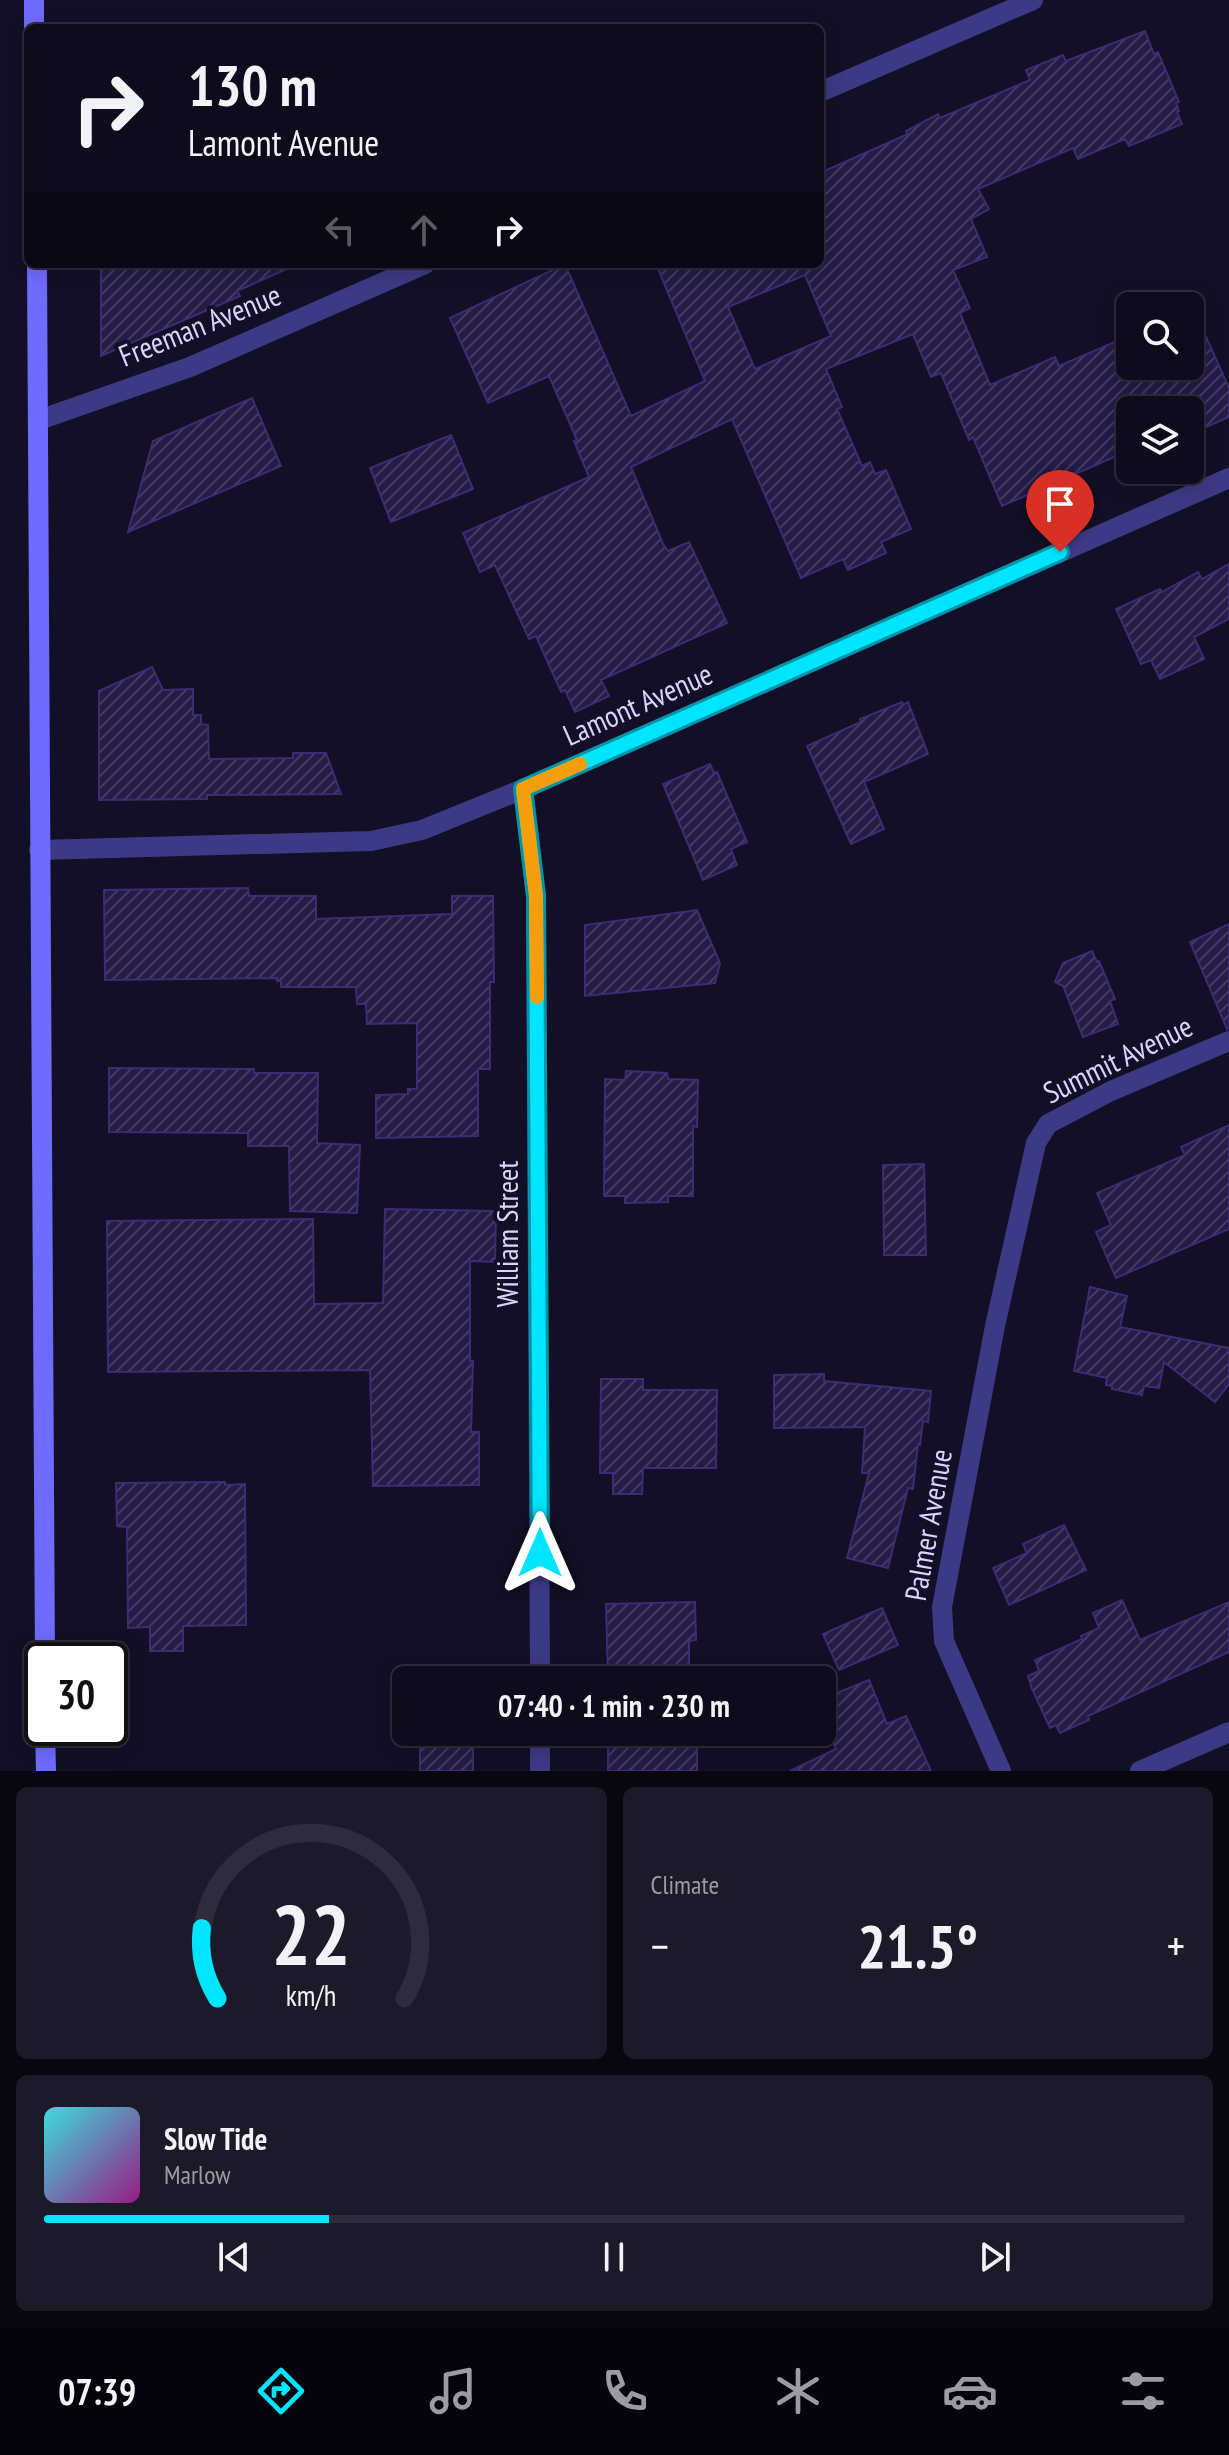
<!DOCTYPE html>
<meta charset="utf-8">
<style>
:root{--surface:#0e0b1c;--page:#1c1929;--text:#f1f3f6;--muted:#9b9ba3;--line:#2e2b3b;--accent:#00e5ff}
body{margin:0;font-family:"PT Sans Narrow",sans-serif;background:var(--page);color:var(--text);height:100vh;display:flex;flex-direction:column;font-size:30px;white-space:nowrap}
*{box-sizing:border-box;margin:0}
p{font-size:26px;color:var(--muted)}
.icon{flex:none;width:44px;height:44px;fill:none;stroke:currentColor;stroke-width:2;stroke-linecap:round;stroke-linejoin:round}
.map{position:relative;height:1771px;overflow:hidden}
.side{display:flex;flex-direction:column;gap:16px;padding:16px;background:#08060f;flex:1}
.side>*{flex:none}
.hud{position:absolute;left:24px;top:24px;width:800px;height:244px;border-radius:12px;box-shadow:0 4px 20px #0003,0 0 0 2px var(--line);background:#0e0b1c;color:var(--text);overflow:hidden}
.tools{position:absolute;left:1116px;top:292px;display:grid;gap:16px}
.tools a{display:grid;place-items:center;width:88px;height:88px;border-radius:12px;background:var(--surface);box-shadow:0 4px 20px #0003,0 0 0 2px var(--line);font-size:40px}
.speed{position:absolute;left:24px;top:1642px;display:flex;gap:16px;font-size:40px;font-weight:700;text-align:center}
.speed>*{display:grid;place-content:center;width:104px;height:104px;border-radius:50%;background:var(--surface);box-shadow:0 4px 20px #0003,0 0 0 2px var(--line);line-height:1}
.speed .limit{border:4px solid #111;border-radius:12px;background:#fff;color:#111}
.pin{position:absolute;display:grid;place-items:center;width:68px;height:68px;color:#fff;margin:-82px -34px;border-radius:50% 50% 50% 0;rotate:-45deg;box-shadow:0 0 8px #0007}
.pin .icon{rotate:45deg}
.me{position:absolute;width:88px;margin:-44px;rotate:0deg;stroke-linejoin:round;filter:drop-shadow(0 0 6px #0008)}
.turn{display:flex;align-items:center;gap:28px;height:168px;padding:0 32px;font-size:36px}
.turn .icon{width:104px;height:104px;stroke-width:2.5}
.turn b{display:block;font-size:56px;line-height:68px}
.lanes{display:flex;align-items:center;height:76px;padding:0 32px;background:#0003;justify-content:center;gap:40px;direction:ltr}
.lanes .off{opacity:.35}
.big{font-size:60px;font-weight:800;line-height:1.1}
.side .tile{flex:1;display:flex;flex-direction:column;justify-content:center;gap:12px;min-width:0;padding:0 28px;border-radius:12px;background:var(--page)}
.side .dial{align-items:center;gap:0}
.dial svg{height:208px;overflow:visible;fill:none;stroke:var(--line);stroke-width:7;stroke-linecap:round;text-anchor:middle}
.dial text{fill:var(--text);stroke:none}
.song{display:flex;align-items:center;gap:24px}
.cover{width:96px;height:96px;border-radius:12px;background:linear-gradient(135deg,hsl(180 70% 55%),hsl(310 70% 35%))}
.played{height:8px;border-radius:4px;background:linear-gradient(90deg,var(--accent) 25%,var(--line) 25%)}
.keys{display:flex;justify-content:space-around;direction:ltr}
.heat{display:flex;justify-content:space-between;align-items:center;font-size:44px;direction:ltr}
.side .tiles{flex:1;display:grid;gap:16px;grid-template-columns:1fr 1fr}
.tile:last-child{grid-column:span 2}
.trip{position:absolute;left:392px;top:1666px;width:444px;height:80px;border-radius:12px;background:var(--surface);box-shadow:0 4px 20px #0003,0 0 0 2px var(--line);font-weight:800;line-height:80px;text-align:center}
.tabs{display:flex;height:128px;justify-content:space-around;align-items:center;background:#06040b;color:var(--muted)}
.tabs .icon{width:56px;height:56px}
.tabs .selected{color:var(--accent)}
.tabs b{font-size:36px;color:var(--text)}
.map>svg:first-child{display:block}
</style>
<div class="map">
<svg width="1229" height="1771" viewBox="0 0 1229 1771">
<defs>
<pattern id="building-hatch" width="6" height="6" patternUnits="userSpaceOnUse" patternTransform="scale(2)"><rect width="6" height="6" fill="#241b47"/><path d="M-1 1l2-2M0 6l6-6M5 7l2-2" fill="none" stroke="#433b63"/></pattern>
</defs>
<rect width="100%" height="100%" fill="#130f26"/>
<path fill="url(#building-hatch)" stroke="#3b2d73" stroke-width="2" fill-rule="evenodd" d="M1145,31L1154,54L1158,52L1179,102L1176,103L1179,111L1177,112L1182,124L1129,146L1125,139L1078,159L1073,148L978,189L989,209L971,219L987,257L953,270L970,308L960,313L990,385L1055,357L1059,366L1117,341L1128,366H1190V301L1229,388V417L1204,428L1196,410H1130V450L1002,506L973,437L969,440L941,373L931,377L913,334L826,369L842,407L837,409L862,466L870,462L875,474L886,470L911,529L881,542L886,553L848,570L843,559L801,578L732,419L631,467L663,544L668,551L689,542L727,623L601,680L609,696L575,712L565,690L561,692L536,636L529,639L495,565L480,572L463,533L589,477L574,441L577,440L549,376L488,403L450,318L565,264L631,416L705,381L656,264H820V173L908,134L906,131L938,114L940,118L1030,80L1026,70L1063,55L1066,61ZM805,275L831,336L755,369L728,307Z
M101,264H298L237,291L240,296L101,356Z
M252,398L281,466L128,532L153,441Z
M451,435L473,489L391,522L370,468Z
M1229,564V619L1194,637L1204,659L1160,679L1151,660L1141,664L1116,609L1160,589L1162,592L1198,572L1202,579Z
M152,667L163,690L193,689V715H201V724L208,725L209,759L293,758V753H326L341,794L207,795V799L99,800V691Z
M902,702L903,705L908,702L928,754L864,782L884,829L851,844L807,746L861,722L860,719Z
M710,764L714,773L717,772L747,842L731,849L737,865L703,880L663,784Z
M248,888L249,896H316V919L452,914V896H493L494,982H490V1069H478V1136L376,1138V1095L408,1094V1089H417V1023L367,1024L366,1004H357L356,987H281V981H277V978L105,980L104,890Z
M697,910L720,963L715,983L585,996V925Z
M1229,924V1028L1227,1029L1190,942Z
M1092,951L1097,962L1099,961L1115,999L1110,1001L1118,1024L1083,1037L1063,986L1055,982L1063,963Z
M109,1068L254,1069V1073H318L317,1143L360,1145L357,1213L290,1211L289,1146H248V1133L109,1132Z
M626,1071L667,1073L668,1079L698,1080L697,1127L693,1126V1196H668V1202L625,1203V1196H604L605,1079L625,1080Z
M1229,1125V1229L1116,1278L1096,1232L1111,1225L1097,1193L1185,1155L1181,1147Z
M924,1164L926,1255H884L883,1165Z
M385,1209L496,1211L495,1262L470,1261V1361H473L471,1432H479V1485L373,1486L370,1370L108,1372L107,1221L313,1219L314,1304L383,1303Z
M1090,1287L1127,1296L1120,1327L1229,1348V1384L1215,1402L1164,1362L1159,1388L1144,1386L1142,1395L1112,1389V1386L1106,1385L1107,1378L1074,1371Z
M824,1374V1381L931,1391L928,1422L923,1421L920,1445L918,1444L913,1489L908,1488L888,1568L847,1558L869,1473H862L865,1427L774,1428V1375Z
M601,1379H643V1390H717L716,1468H643L642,1494H613V1473H600Z
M225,1482V1485L245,1484L246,1625L183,1626V1651H150V1627L128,1628L127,1527L117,1526L116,1483Z
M1064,1525L1086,1570L1009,1605L993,1568L1027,1553L1023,1544Z
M1122,1600L1140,1640L1229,1602V1652L1088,1716L1089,1720L1060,1733L1056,1725L1050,1728L1032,1689L1028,1676L1039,1671L1035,1660L1082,1639L1081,1636L1099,1628L1093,1613Z
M695,1602L696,1640L689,1641V1680H608L606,1604Z
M882,1608L898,1645L839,1670L823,1634Z
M869,1680L887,1724L906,1716L931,1771H790L836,1749L822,1716V1699Z
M420,1732H473V1771H420Z
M608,1732H697V1771H608Z"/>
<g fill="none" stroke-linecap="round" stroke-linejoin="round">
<path stroke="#3d3a85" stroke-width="20" d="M820,92L1033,0
M39,420L190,367L425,264
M523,789L536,896L540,1680
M39,850L371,841L422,830L523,789L1229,478
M540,1732V1771
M1001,1771L944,1641L942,1607L995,1326L1036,1143L1048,1124L1111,1091L1229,1041
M1140,1771L1229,1732"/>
<path stroke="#6f6bff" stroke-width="20" d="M34,0V28
M37,264L45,1660
M45,1728L46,1771"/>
</g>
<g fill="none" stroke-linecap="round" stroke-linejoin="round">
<defs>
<path id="route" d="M540,1553L536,896L523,789L1060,552"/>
</defs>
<use href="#route" stroke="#0095a6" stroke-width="20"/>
<use href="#route" stroke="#00e5ff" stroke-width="14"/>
<path stroke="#f59e0b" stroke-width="14" d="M537,997L536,896L523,789L580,764"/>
</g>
<g text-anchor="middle" stroke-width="8" stroke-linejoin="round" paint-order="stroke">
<g font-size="30" fill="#d9d4ff" stroke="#130f26">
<text transform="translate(200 326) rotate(-22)" y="10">Freeman Avenue</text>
<text transform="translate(638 705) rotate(-24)" y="10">Lamont Avenue</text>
<text transform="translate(1118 1060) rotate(-26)" y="10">Summit Avenue</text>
<text transform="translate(508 1234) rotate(-90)" y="10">William Street</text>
<text transform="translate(929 1525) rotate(-80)" y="10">Palmer Avenue</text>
</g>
</g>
</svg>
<div class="tools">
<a><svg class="icon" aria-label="search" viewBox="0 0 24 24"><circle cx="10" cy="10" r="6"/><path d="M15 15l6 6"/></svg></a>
<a><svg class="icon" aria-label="layers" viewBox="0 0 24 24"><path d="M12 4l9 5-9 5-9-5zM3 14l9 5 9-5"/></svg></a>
</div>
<div class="speed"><div class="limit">30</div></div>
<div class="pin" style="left:1060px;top:552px;background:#d93025"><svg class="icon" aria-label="arrive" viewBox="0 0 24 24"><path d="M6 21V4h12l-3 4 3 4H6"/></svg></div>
<svg class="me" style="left:540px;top:1553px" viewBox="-20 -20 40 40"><path d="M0-17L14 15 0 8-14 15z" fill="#00e5ff" stroke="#fff" stroke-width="4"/></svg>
<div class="trip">07:40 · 1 min · 230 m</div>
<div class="hud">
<div class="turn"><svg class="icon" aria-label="right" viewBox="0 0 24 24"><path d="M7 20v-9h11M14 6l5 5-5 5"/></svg><div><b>130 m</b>Lamont Avenue</div></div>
<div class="lanes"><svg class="icon off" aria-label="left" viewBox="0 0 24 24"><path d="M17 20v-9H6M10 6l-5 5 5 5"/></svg><svg class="icon off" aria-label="ahead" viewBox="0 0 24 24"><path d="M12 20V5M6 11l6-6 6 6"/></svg><svg class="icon" aria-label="right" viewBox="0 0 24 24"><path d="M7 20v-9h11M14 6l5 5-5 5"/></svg></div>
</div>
</div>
<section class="side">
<div class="tiles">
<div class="tile dial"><svg viewBox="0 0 100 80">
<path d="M14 69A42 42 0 1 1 86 69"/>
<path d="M14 69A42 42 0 0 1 8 42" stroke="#00e5ff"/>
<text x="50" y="56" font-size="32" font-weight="700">22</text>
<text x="50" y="72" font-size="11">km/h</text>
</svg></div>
<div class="tile"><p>Climate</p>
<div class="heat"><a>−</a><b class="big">21.5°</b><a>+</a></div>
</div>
<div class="tile">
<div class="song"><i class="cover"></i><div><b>Slow Tide</b><p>Marlow</p></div></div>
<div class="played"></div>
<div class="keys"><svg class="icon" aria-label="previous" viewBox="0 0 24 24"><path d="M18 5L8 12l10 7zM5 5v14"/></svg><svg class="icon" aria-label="pause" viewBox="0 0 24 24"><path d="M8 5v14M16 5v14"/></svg><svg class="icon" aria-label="next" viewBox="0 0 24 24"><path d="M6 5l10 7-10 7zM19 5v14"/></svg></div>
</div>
</div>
</section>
<nav class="tabs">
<b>07:39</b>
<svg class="icon selected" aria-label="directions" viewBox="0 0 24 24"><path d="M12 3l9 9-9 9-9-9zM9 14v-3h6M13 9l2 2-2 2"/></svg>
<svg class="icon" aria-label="music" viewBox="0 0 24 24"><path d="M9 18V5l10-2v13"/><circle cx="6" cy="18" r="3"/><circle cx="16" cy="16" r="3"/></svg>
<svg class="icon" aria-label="phone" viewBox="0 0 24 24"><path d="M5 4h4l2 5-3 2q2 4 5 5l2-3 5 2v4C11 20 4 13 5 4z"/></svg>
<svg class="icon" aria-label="climate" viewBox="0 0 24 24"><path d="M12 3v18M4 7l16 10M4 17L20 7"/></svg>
<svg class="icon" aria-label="car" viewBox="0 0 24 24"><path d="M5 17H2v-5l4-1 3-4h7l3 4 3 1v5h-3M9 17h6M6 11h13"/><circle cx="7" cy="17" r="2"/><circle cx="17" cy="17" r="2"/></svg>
<svg class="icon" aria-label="filters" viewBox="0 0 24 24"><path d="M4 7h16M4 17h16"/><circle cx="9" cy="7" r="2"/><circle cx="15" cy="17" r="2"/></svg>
</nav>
